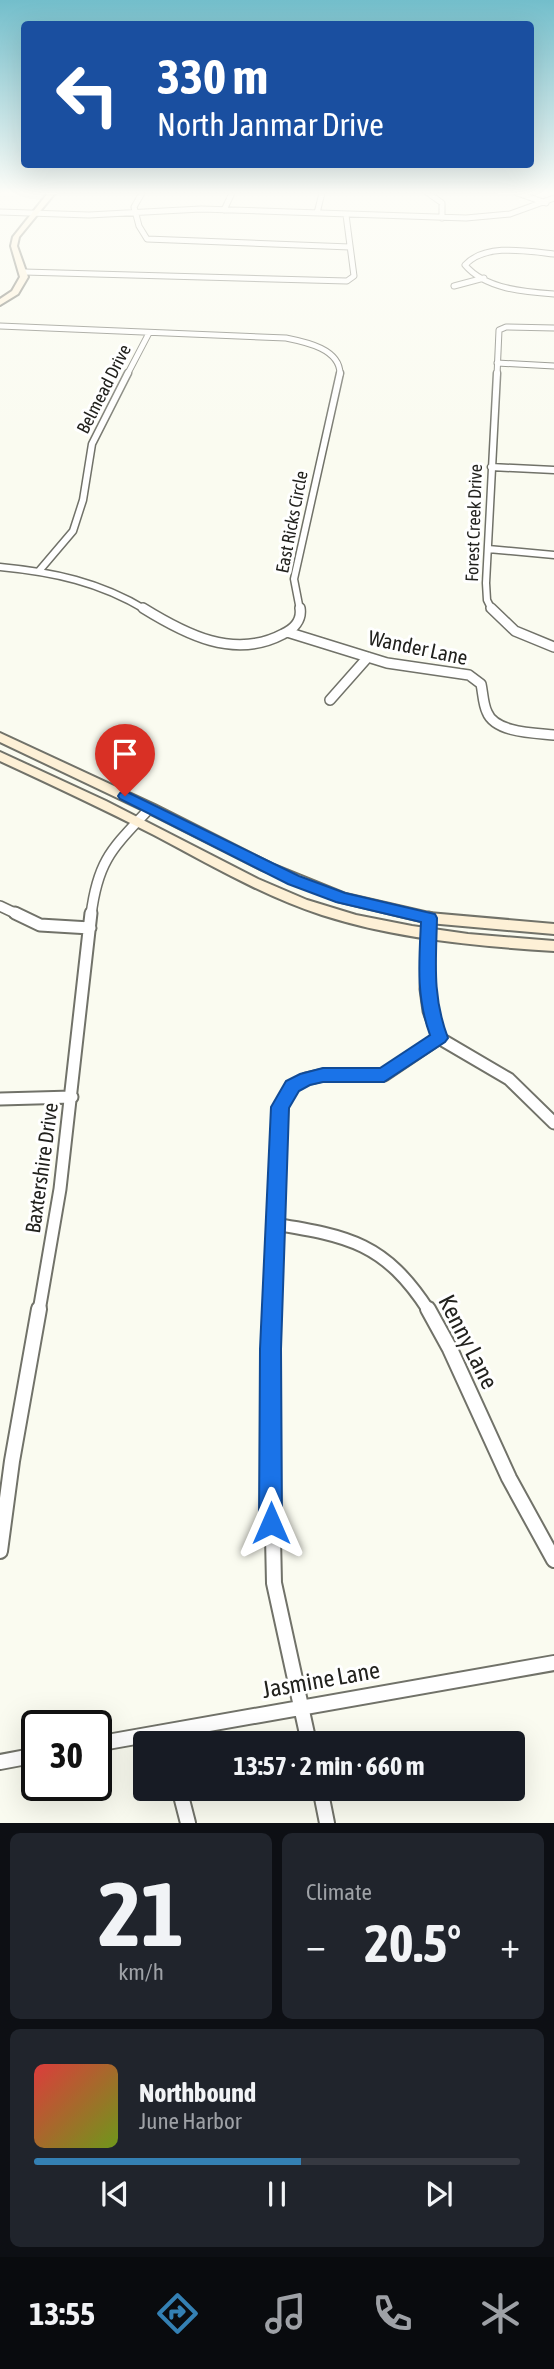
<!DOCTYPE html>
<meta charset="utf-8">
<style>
:root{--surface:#171b24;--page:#20242c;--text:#f1f3f6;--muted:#9ea1a6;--line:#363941;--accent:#3480b3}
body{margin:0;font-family:"Asap Condensed",sans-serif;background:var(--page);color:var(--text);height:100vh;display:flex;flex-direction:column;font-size:26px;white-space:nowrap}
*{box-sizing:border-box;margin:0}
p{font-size:23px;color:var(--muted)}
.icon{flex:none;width:38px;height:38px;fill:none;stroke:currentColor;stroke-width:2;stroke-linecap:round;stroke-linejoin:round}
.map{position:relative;height:1823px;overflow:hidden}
.side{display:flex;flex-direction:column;gap:10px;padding:10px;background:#0d0f14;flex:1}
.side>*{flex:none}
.top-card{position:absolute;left:21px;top:21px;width:513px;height:147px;border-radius:7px;box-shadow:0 7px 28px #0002;background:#1a4fa0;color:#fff;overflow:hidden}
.speed{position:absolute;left:21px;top:1710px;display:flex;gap:14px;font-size:35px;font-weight:700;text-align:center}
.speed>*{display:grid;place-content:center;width:91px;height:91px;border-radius:50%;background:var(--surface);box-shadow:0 7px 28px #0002;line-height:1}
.speed .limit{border:4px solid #111;border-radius:10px;background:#fff;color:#111}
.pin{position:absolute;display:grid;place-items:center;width:60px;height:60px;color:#fff;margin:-72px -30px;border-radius:50% 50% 50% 0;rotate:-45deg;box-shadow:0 0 7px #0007}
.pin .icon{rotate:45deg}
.me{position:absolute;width:77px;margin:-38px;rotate:0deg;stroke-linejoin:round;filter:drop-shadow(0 0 5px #0008)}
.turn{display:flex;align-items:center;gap:24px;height:147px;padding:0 21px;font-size:32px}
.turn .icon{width:91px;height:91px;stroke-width:2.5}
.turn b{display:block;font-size:49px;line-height:60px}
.big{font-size:52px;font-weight:700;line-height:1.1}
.side .widget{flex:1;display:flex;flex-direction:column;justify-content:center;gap:10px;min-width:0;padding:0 24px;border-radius:10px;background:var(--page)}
.side .dial{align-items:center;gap:0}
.dial b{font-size:91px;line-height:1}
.song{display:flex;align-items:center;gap:21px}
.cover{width:84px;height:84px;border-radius:10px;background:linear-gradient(135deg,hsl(0 70% 55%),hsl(80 70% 35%))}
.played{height:7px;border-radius:4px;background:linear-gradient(90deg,var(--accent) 55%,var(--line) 55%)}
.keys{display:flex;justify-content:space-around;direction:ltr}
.heat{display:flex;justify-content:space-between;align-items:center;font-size:38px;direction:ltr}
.side .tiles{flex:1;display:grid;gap:10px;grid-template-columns:1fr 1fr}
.widget:last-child{grid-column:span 2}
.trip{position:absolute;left:133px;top:1731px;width:392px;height:70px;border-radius:7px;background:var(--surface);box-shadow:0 7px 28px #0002;font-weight:700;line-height:70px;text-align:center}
.menu{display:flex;height:112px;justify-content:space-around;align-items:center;background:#090b0e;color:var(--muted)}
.menu .icon{width:49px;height:49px}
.menu .on{color:var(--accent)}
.menu b{font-size:32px;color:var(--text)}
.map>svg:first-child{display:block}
</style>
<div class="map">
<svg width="554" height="1823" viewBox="0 0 554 1823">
<rect width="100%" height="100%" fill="#fafbf0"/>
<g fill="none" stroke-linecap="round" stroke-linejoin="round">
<defs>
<path id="street-far4" d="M142,193L134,207L139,226L147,239L350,247
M428,193L442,203V218
M517,193L546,203
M224,210L232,193
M0,212L89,215L201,209L466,218L510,214L554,198
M317,213L322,193
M554,254C527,251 485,243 465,265C485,289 525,292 554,294
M24,272L347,281L354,276L346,215
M454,286L484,278
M0,326L286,338C306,342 341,349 340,375
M497,363L554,366
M127,375L149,333
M497,375L499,330L506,327L554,328"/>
<path id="street-far3" d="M491,467L554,470
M488,549L554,555
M0,567C53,572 100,582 146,610
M39,571L73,531L83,500L92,444L128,373
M300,610L294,579L340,373
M492,610L487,600L486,583L497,373"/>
<path id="street-far2" d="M143,608C185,634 234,660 283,634C294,629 302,620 300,608
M491,608L515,631L554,647
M287,632L387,663L469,675L481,684C483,693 483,704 487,712C495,733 535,733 554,735
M330,700L368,657
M0,906L19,915
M91,915C98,859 113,848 150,808"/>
<path id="street-far1" d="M15,913L40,925L90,928
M429,918L426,989L429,1011L439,1038L509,1079L554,1123
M0,1099L72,1097
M274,1224C349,1236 385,1243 429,1311
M39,1311L60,1189L91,913
M272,1311L280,1107L293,1086L306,1079L323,1075H384L439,1038"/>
<path id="street" d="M272,1309L270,1399L274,1583L309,1743
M428,1309L450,1349L509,1478L554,1560
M0,1551L12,1461L39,1309
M96,1744L554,1663
M0,1762L37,1755
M179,1788L188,1823
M320,1788L327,1823"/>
<path id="secondary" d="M48,193H55L19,237L17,246L28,277L18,294L0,305V299L12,291L20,277L11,246L13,237Z
M0,733L155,805L272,864L346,894L429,913L554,924V934L429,923L337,901L262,870L145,811L0,742Z
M0,752L106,801L258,879L307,900L356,915L412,926L468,934L554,941V951C476,946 397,939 322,915C263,896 209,864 154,835C103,809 52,785 0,761Z"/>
</defs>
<use href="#street-far4" stroke="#717269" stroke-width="7"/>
<use href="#street-far3" stroke="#717269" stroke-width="9"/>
<use href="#street-far2" stroke="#717269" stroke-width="12"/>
<use href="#street-far1" stroke="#717269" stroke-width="15"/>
<use href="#street" stroke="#717269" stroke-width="18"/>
<use href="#secondary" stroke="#717269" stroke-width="4"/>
<use href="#street-far4" stroke="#fff" stroke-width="5"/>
<use href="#street-far3" stroke="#fff" stroke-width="6"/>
<use href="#street-far2" stroke="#fff" stroke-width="9"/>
<use href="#street-far1" stroke="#fff" stroke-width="11"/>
<use href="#street" stroke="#fff" stroke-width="14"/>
<use href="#secondary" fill="#fdf0d6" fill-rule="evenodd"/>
</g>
<linearGradient id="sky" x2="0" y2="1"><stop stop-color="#73becb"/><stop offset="0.43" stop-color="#fdfdf8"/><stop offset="1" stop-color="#fdfdf8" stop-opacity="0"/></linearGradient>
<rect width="554" height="448" fill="url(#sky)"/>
<path fill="#1a73e8" stroke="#114b97" stroke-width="2" d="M125,791L299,876L345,893L435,914L437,918C436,962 432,996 448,1038L445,1042L384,1082H323L310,1085L299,1091L289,1108L281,1349L282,1523L279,1532L271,1535L262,1532L259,1523L260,1349L271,1107L286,1081L300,1074L323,1068H380L430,1035C416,997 419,962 421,922L336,902L288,884L120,799L118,796L120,793Z"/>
<g text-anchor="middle" stroke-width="6" stroke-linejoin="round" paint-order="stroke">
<g font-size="18" fill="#22221e" stroke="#fff">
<text transform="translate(104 389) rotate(-63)" y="6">Belmead Drive</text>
<text transform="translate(292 522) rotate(-79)" y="6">East Ricks Circle</text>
<text transform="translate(474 523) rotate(-88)" y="6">Forest Creek Drive</text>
</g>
<g font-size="21" fill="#22221e" stroke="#fff">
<text transform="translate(418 648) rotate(12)" y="7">Wander Lane</text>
<text transform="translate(42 1168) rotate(-82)" y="7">Baxtershire Drive</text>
</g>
<g font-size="24" fill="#22221e" stroke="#fff">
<text transform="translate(468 1342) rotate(63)" y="8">Kenny Lane</text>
<text transform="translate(321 1680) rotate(-10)" y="8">Jasmine Lane</text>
</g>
</g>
</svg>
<div class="speed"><div class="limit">30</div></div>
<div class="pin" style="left:125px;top:796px;background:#d93025"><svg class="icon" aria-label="arrive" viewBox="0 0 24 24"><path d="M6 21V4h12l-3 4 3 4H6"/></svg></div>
<svg class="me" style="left:271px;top:1523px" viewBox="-20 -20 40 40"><path d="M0-17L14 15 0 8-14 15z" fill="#1a73e8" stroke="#fff" stroke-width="4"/></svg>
<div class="trip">13:57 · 2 min · 660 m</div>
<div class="top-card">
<div class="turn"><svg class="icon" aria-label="left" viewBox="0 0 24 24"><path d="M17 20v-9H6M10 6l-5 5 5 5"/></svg><div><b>330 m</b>North Janmar Drive</div></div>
</div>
</div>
<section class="side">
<div class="tiles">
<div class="widget dial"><b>21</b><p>km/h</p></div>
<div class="widget"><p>Climate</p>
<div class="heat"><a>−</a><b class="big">20.5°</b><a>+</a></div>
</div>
<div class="widget">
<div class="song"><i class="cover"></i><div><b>Northbound</b><p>June Harbor</p></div></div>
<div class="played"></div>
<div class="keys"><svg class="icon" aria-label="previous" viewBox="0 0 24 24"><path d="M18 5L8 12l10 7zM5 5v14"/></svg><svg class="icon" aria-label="pause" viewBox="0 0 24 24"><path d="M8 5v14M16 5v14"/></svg><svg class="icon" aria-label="next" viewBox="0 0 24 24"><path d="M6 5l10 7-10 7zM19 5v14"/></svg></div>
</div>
</div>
</section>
<nav class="menu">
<b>13:55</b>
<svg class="icon on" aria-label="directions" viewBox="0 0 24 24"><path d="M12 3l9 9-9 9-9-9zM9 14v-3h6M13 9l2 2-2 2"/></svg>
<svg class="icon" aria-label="music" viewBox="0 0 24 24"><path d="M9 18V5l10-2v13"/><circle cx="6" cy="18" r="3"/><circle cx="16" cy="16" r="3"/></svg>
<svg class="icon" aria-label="phone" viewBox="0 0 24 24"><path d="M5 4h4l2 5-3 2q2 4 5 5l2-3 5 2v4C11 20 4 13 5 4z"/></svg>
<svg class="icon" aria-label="climate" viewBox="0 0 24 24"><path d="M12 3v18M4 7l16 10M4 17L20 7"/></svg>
</nav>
